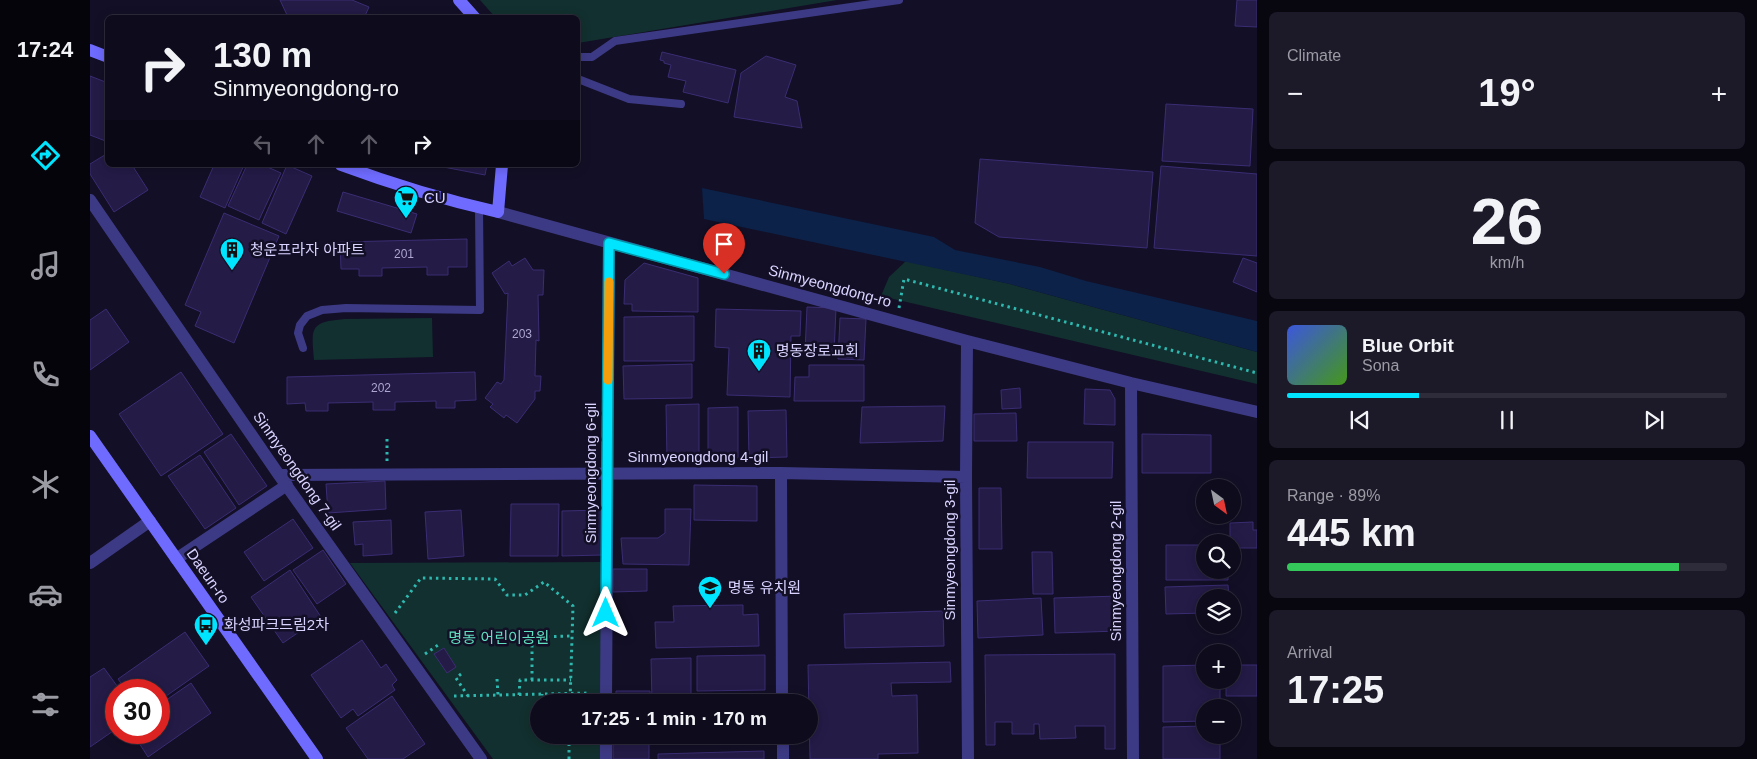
<!DOCTYPE html>
<meta charset="utf-8">
<style>
:root{--surface:#0e0b1c;--page:#1c1929;--text:#f1f3f6;--muted:#9b9ba3;--line:#2e2b3b;--accent:#00e5ff}
body{margin:0;font-family:Helvetica,"Noto Sans KR",sans-serif;background:var(--page);color:var(--text);height:100vh;display:flex;flex-direction:column;font-size:19px;white-space:nowrap}
*{box-sizing:border-box;margin:0}
p{font-size:16px;color:var(--muted)}
.icon{flex:none;width:28px;height:28px;fill:none;stroke:currentColor;stroke-width:2;stroke-linecap:round;stroke-linejoin:round}
.map{position:relative;flex:1;overflow:hidden}
.drawer{display:flex;flex-direction:column;gap:12px;padding:12px;background:#08060f;width:500px}
.drawer>*{flex:none}
.guide{position:absolute;left:15px;top:15px;width:475px;height:152px;border-radius:8px;box-shadow:0 2px 12px #0003,0 0 0 1px var(--line);background:#0e0b1c;color:var(--text);overflow:hidden}
.needle{width:32px;rotate:147deg}
.buttons{position:absolute;left:1106px;top:479px;display:grid;gap:10px}
.buttons a{display:grid;place-items:center;width:45px;height:45px;border-radius:50%;background:var(--surface);box-shadow:0 2px 12px #0003,0 0 0 1px var(--line);font-size:25px}
.speed{position:absolute;left:15px;top:679px;display:flex;gap:10px;font-size:25px;font-weight:700;text-align:center}
.speed>*{display:grid;place-content:center;width:65px;height:65px;border-radius:50%;background:var(--surface);box-shadow:0 2px 12px #0003,0 0 0 1px var(--line);line-height:1}
.speed .limit{border:8px solid #d22;background:#fff;color:#111}
.pin{position:absolute;display:grid;place-items:center;width:42px;height:42px;color:#fff;margin:-51px -21px;border-radius:50% 50% 50% 0;rotate:-45deg;box-shadow:0 0 5px #0007}
.pin .icon{rotate:45deg}
.me{position:absolute;width:55px;margin:-28px;rotate:0deg;stroke-linejoin:round;filter:drop-shadow(0 0 4px #0008)}
.turn{display:flex;align-items:center;gap:18px;height:105px;padding:0 25px;font-size:22px}
.turn .icon{width:65px;height:65px;stroke-width:2.5}
.turn b{display:block;font-size:35px;line-height:42px}
.lanes{display:flex;align-items:center;height:48px;padding:0 25px;background:#0003;justify-content:center;gap:25px;direction:ltr}
.lanes .off{opacity:.35}
.big{font-size:38px;font-weight:800;line-height:1.1}
.drawer .widget{flex:1;display:flex;flex-direction:column;justify-content:center;gap:8px;min-width:0;padding:0 18px;border-radius:8px;background:var(--page)}
.drawer .dial{align-items:center;gap:0}
.dial b{font-size:65px;line-height:1}
.song{display:flex;align-items:center;gap:15px}
.cover{width:60px;height:60px;border-radius:8px;background:linear-gradient(135deg,hsl(230 70% 55%),hsl(100 70% 35%))}
.played{height:5px;border-radius:2px;background:linear-gradient(90deg,var(--accent) 30%,var(--line) 30%)}
.keys{display:flex;justify-content:space-around;direction:ltr}
.heat{display:flex;justify-content:space-between;align-items:center;font-size:28px;direction:ltr}
.charge{height:8px;border-radius:4px;background:linear-gradient(90deg,#34c759 89%,var(--line) 0)}
.trip{position:absolute;left:440px;top:694px;width:288px;height:50px;border-radius:25px;background:var(--surface);box-shadow:0 2px 12px #0003,0 0 0 1px var(--line);font-weight:800;line-height:50px;text-align:center}
main{display:flex;flex:1;min-height:0}
.dock{display:flex;flex-direction:column;width:90px;justify-content:space-around;align-items:center;background:#06040b;color:var(--muted)}
.dock .icon{width:35px;height:35px}
.dock .on{color:var(--accent)}
.dock b{font-size:22px;color:var(--text)}
.map>svg:first-child{display:block}
</style>
<main>
<nav class="dock">
<b>17:24</b>
<svg class="icon on" aria-label="directions" viewBox="0 0 24 24"><path d="M12 3l9 9-9 9-9-9zM9 14v-3h6M13 9l2 2-2 2"/></svg>
<svg class="icon" aria-label="music" viewBox="0 0 24 24"><path d="M9 18V5l10-2v13"/><circle cx="6" cy="18" r="3"/><circle cx="16" cy="16" r="3"/></svg>
<svg class="icon" aria-label="phone" viewBox="0 0 24 24"><path d="M5 4h4l2 5-3 2q2 4 5 5l2-3 5 2v4C11 20 4 13 5 4z"/></svg>
<svg class="icon" aria-label="climate" viewBox="0 0 24 24"><path d="M12 3v18M4 7l16 10M4 17L20 7"/></svg>
<svg class="icon" aria-label="car" viewBox="0 0 24 24"><path d="M5 17H2v-5l4-1 3-4h7l3 4 3 1v5h-3M9 17h6M6 11h13"/><circle cx="7" cy="17" r="2"/><circle cx="17" cy="17" r="2"/></svg>
<svg class="icon" aria-label="filters" viewBox="0 0 24 24"><path d="M4 7h16M4 17h16"/><circle cx="9" cy="7" r="2"/><circle cx="15" cy="17" r="2"/></svg>
</nav>
<div class="map">
<svg width="1167" height="759" viewBox="0 0 1167 759">
<rect width="100%" height="100%" fill="#130f26"/>
<path fill="#12302f" d="M390,0H747L488,43V18L405,17Z
M816,261L920,284L1167,352V384L791,296L799,277Z
M342,318L343,357L224,360C221,327 220,322 255,319Z
M513,562L512,702H449V735H512V759H403L260,563Z"/>
<path fill="#0c2248" d="M612,188L844,237L865,250L950,267L996,281L1167,321V352L920,284L614,219Z"/>
<path fill="#241b47" stroke="#3b2d73" d="M190,0H262L279,7L274,18H196L197,15Z
M1147,0H1167V27L1145,26Z
M572,52L646,70L638,103L593,92L596,81L578,77L581,65L574,63V61L570,60Z
M676,56L706,65L695,97L707,101L712,128L644,117L651,73Z
M0,76L18,83V142L0,135Z
M1076,104L1163,109L1160,166L1072,161Z
M18,153V165H42L58,190L24,212L0,174V164Z
M890,159L1063,172L1057,248L909,237L885,223Z
M124,165H154L135,208L110,197Z
M157,165H173L191,173L169,220L138,206Z
M197,165L222,176L196,234L172,223Z
M343,165H397L395,175Z
M1071,166L1167,174V256L1064,248Z
M253,192L327,214L321,233L247,211Z
M134,213L189,236L144,343L105,326L111,312L95,305Z
M377,239V267H358V275H337V267L292,268V276H269V269H251L250,242Z
M435,258L443,270H454L453,295H448L449,341L446,340L445,376H451L450,391H445V399L427,423L416,415L414,418L400,407L403,404L395,398L407,382L411,384L414,380L418,293L415,294L402,273L419,261L422,266Z
M1153,258L1167,263V292L1143,282Z
M554,263L608,278V312L542,311V304H534L535,280Z
M717,307L746,308L744,354L715,353Z
M16,309L39,342L0,370V320Z
M626,309L711,311L710,336H701L700,397L637,395L639,348L625,347Z
M604,316V361H534V317Z
M750,318L776,319L774,360L748,359Z
M602,364V398L534,399L533,366Z
M719,365H774V401H704L705,377H719Z
M91,372L133,434L71,476L29,414Z
M385,372L386,400L365,401V408H346V401L305,402V410H283V402L238,403V411H216L215,403L197,404V377Z
M930,388L931,408L912,409L911,390Z
M995,389L1020,390L1025,399V425L994,424Z
M609,404V459H577L576,405Z
M855,406L853,441L770,443L772,407Z
M648,407V458L618,459V408Z
M696,410L697,457L659,458L658,411Z
M926,413L927,441H884V414Z
M141,434L177,486L149,505L114,452Z
M1052,434L1121,435V473H1052Z
M938,442H1023L1022,478H937Z
M110,455L146,508L115,529L78,476Z
M295,481L296,509L238,513L236,484Z
M604,485L667,486V521L604,520Z
M889,488H911L912,549H889Z
M421,504H469L468,556H420Z
M575,509H601L599,565L533,564L531,538H568L575,533Z
M371,510L374,556L338,559L335,512Z
M512,510L513,555L472,556V511Z
M203,519L223,548L174,581L154,552Z
M301,520L302,554L273,556V544L265,545L263,522Z
M1163,522V530H1167V548H1142V542H1140V523Z
M1076,545H1115V570H1138V580H1076Z
M233,550L256,584L227,604L203,570Z
M942,552H962L963,594H943Z
M523,569H557V591L523,592Z
M200,570L231,617L193,643L161,597Z
M1138,585L1139,598H1115V613L1076,614L1075,587Z
M1029,596L1030,631L965,633L964,598Z
M951,598L953,635L888,638L887,601Z
M653,605V615L668,614L669,646L566,648L565,622H584L583,606Z
M853,611L854,646L755,648L754,614Z
M95,632L119,666L69,701V690H36L28,679Z
M272,640L291,668L296,664L307,680L302,685L305,690L268,716L263,709L251,718L221,675Z
M354,648L366,667L357,673L344,654Z
M1025,654V749H1015V726H985L986,738L950,739L949,724H944V734H922V722H905V745H896L895,655Z
M675,655V690L607,691V656Z
M601,658V702H562L561,659Z
M860,662L861,682L801,683L802,696L827,695L828,753L788,754V759H720L718,665Z
M1115,665V680H1130V708H1115V721L1073,722V666Z
M1142,665H1167V696H1136V680H1142Z
M14,668L30,690H26V729L0,747V677Z
M101,683L121,713L58,757L42,732H69V705Z
M526,691H560V702H526Z
M302,696L335,744L313,759H278L256,728Z
M1115,726V735H1130V759H1073V727Z
M559,742V759H523V743Z
M674,751V759H568V754Z"/>
<g fill="none" stroke-linecap="round" stroke-linejoin="round">
<path stroke="#2fb8b0" stroke-width="3" stroke-dasharray="2.5 4" stroke-linecap="butt" d="M809,308L814,279L1167,373
M297,461V437
M305,613L331,578L405,579L417,595H435L454,582L483,606L480,702
M335,654L351,643
M371,674L366,678L378,696
M407,679L408,695
M442,680V637L482,636
M429,695L430,680H481
M364,696L500,693
M452,702V694
M479,759V735"/>
<path stroke="#3d3a85" stroke-width="8" d="M488,57H502L525,41L809,0
M488,79L539,99L591,104
M213,348L208,333L210,325L217,316L232,310L256,308L390,310L389,208"/>
<path stroke="#3d3a85" stroke-width="12" d="M0,200L189,475L391,759
M408,212L877,341L1041,383L1167,412
M877,341L876,477L878,759
M1041,383L1043,759
M691,473L692,702
M189,475L691,473L876,477
M86,559L197,485
M0,563L60,521
M516,702L519,243
M693,735V759
M516,759V735"/>
<path stroke="#6f6bff" stroke-width="12" d="M369,0L385,18
M0,50L18,57
M251,165C302,184 355,200 408,212L412,165
M0,436L227,759"/>
</g>
<g fill="none" stroke-linecap="round" stroke-linejoin="round">
<defs>
<path id="route" d="M516,613L519,243L634,274"/>
</defs>
<use href="#route" stroke="#0095a6" stroke-width="12"/>
<use href="#route" stroke="#00e5ff" stroke-width="9"/>
<path stroke="#f59e0b" stroke-width="9" d="M518,380L519,282"/>
</g>
<defs>
<symbol id="supermarket-pin" viewBox="-11 -11 22 30"><path d="M0 17L-7.5 6A9.5 9.5 0 1 1 7.5 6Z" fill="#00e5ff" stroke="#130f26"/><path d="M-6-5.5h2.5l.6 2H6L4.5 2H-2.5L-4.4-4H-6ZM-1.5 3.2a1.3 1.3 0 1 0 .1 0ZM3 3.2a1.3 1.3 0 1 0 .1 0Z" fill="#111"/></symbol>
<symbol id="building-pin" viewBox="-11 -11 22 30"><path d="M0 17L-7.5 6A9.5 9.5 0 1 1 7.5 6Z" fill="#00e5ff" stroke="#130f26"/><path d="M-4-6H4V6H1V3H-1V6H-4ZM-2.5-4.3h1.7v1.8h-1.7ZM.8-4.3h1.7v1.8H.8ZM-2.5-1h1.7V.8h-1.7ZM.8-1h1.7V.8H.8Z" fill="#111"/></symbol>
<symbol id="school-pin" viewBox="-11 -11 22 30"><path d="M0 17L-7.5 6A9.5 9.5 0 1 1 7.5 6Z" fill="#00e5ff" stroke="#130f26"/><path d="M0-5L7-2L0 1L-7-2ZM-4 1L0 2.5L4 1V4Q0 6-4 4Z" fill="#111"/></symbol>
<symbol id="bus-pin" viewBox="-11 -11 22 30"><path d="M0 17L-7.5 6A9.5 9.5 0 1 1 7.5 6Z" fill="#00e5ff" stroke="#130f26"/><path d="M-5-6H5V4H4V6H2V4H-2V6H-4V4H-5ZM-3.5-4V0h7V-4ZM-3.5 1.2v1.5H-2V1.2ZM2 1.2v1.5H3.5V1.2Z" fill="#111"/></symbol>
</defs>
<g fill-rule="evenodd">
<use href="#supermarket-pin" x="302" y="184" width="28" height="38"/>
<use href="#building-pin" x="128" y="236" width="28" height="38"/>
<use href="#building-pin" x="655" y="337" width="28" height="38"/>
<use href="#school-pin" x="606" y="574" width="28" height="38"/>
<use href="#bus-pin" x="102" y="611" width="28" height="38"/>
</g>
<g text-anchor="middle" stroke-width="5" stroke-linejoin="round" paint-order="stroke">
<g font-size="12" fill="#aca6d1">
<text x="314" y="258">201</text>
<text x="432" y="338">203</text>
<text x="291" y="392">202</text>
</g>
<g font-size="15" fill="#d9d4ff" stroke="#130f26" text-anchor="start">
<text x="334" y="203">CU</text>
<text x="160" y="255">청운프라자 아파트</text>
<text x="686" y="356">명동장로교회</text>
<text x="638" y="593">명동 유치원</text>
<text x="134" y="630">화성파크드림2차</text>
</g>
<g font-size="15" fill="#d9d4ff" stroke="#130f26">
<text transform="translate(740 286) rotate(15)" y="5">Sinmyeongdong-ro</text>
<text x="608" y="462">Sinmyeongdong 4-gil</text>
<text transform="translate(207 471) rotate(55)" y="5">Sinmyeongdong 7-gil</text>
<text transform="translate(501 473) rotate(-90)" y="5">Sinmyeongdong 6-gil</text>
<text transform="translate(860 550) rotate(-90)" y="5">Sinmyeongdong 3-gil</text>
<text transform="translate(1026 571) rotate(-90)" y="5">Sinmyeongdong 2-gil</text>
<text transform="translate(118 576) rotate(55)" y="5">Daeun-ro</text>
</g>
<g font-size="15" fill="#5fe0c0" stroke="#130f26">
<text x="409" y="643">명동 어린이공원</text>
</g>
</g>
</svg>
<div class="buttons">
<a><svg class="needle" viewBox="-14 -14 28 28"><path d="M0-13l5 13h-10z" fill="#e53935"/><path d="M0 13l5-13h-10z" fill="#9b9ba3"/></svg></a>
<a><svg class="icon" aria-label="search" viewBox="0 0 24 24"><circle cx="10" cy="10" r="6"/><path d="M15 15l6 6"/></svg></a>
<a><svg class="icon" aria-label="layers" viewBox="0 0 24 24"><path d="M12 4l9 5-9 5-9-5zM3 14l9 5 9-5"/></svg></a>
<a>+</a>
<a>−</a>
</div>
<div class="speed"><div class="limit">30</div></div>
<div class="pin" style="left:634px;top:274px;background:#d93025"><svg class="icon" aria-label="arrive" viewBox="0 0 24 24"><path d="M6 21V4h12l-3 4 3 4H6"/></svg></div>
<svg class="me" style="left:516px;top:613px" viewBox="-20 -20 40 40"><path d="M0-17L14 15 0 8-14 15z" fill="#00e5ff" stroke="#fff" stroke-width="4"/></svg>
<div class="trip">17:25 · 1 min · 170 m</div>
<div class="guide">
<div class="turn"><svg class="icon" aria-label="right" viewBox="0 0 24 24"><path d="M7 20v-9h11M14 6l5 5-5 5"/></svg><div><b>130 m</b>Sinmyeongdong-ro</div></div>
<div class="lanes"><svg class="icon off" aria-label="left" viewBox="0 0 24 24"><path d="M17 20v-9H6M10 6l-5 5 5 5"/></svg><svg class="icon off" aria-label="ahead" viewBox="0 0 24 24"><path d="M12 20V5M6 11l6-6 6 6"/></svg><svg class="icon off" aria-label="ahead" viewBox="0 0 24 24"><path d="M12 20V5M6 11l6-6 6 6"/></svg><svg class="icon" aria-label="right" viewBox="0 0 24 24"><path d="M7 20v-9h11M14 6l5 5-5 5"/></svg></div>
</div>
</div>
<section class="drawer">
<div class="widget"><p>Climate</p>
<div class="heat"><a>−</a><b class="big">19°</b><a>+</a></div>
</div>
<div class="widget dial"><b>26</b><p>km/h</p></div>
<div class="widget">
<div class="song"><i class="cover"></i><div><b>Blue Orbit</b><p>Sona</p></div></div>
<div class="played"></div>
<div class="keys"><svg class="icon" aria-label="previous" viewBox="0 0 24 24"><path d="M18 5L8 12l10 7zM5 5v14"/></svg><svg class="icon" aria-label="pause" viewBox="0 0 24 24"><path d="M8 5v14M16 5v14"/></svg><svg class="icon" aria-label="next" viewBox="0 0 24 24"><path d="M6 5l10 7-10 7zM19 5v14"/></svg></div>
</div>
<div class="widget"><p>Range · 89%</p><b class="big">445 km</b><div class="charge"></div></div>
<div class="widget"><p>Arrival</p><b class="big">17:25</b></div>
</section>
</main>
